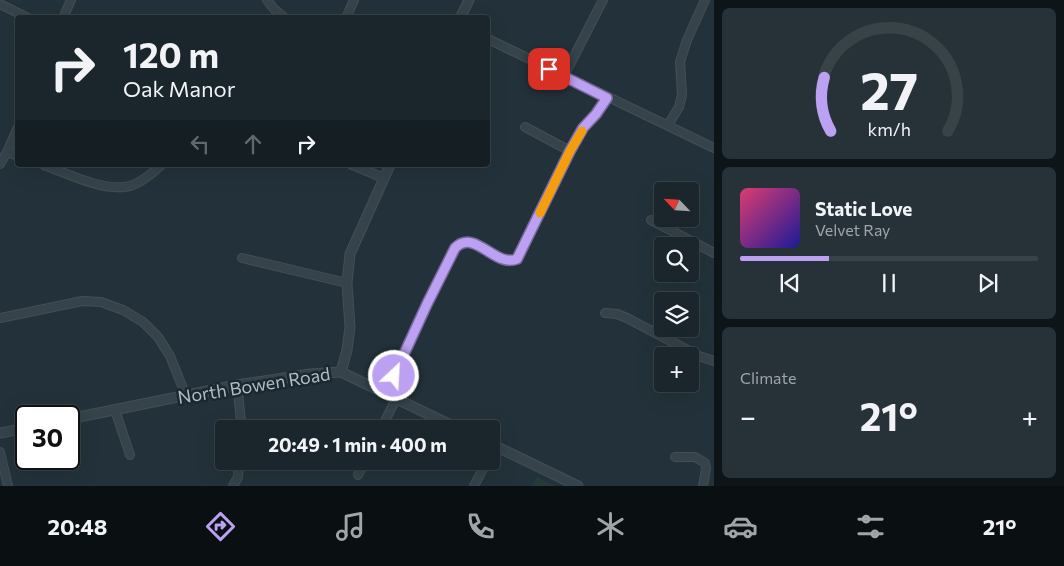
<!DOCTYPE html>
<meta charset="utf-8">
<style>
:root{--surface:#1a262c;--page:#273238;--text:#f1f3f6;--muted:#9fa5a9;--line:#384348;--accent:#bca0f2}
body{margin:0;font-family:Commissioner,sans-serif;background:var(--page);color:var(--text);height:100vh;display:flex;flex-direction:column;font-size:19px;white-space:nowrap}
*{box-sizing:border-box;margin:0}
p{font-size:16px;color:var(--muted)}
.icon{flex:none;width:28px;height:28px;fill:none;stroke:currentColor;stroke-width:2;stroke-linecap:round;stroke-linejoin:round}
.map{position:relative;flex:1;overflow:hidden}
.side{display:flex;flex-direction:column;gap:8px;padding:8px;background:#0e1518;width:350px}
.side>*{flex:none}
.banner{position:absolute;left:15px;top:15px;width:475px;height:152px;border-radius:5px;box-shadow:0 5px 20px #0002,0 0 0 1px var(--line);background:#1a262c;color:var(--text);overflow:hidden}
.needle{width:32px;rotate:295deg}
.tools{position:absolute;left:654px;top:182px;display:grid;gap:10px}
.tools a{display:grid;place-items:center;width:45px;height:45px;border-radius:5px;background:var(--surface);box-shadow:0 5px 20px #0002,0 0 0 1px var(--line);font-size:25px}
.speed{position:absolute;left:15px;top:405px;display:flex;gap:10px;font-size:25px;font-weight:700;text-align:center}
.speed>*{display:grid;place-content:center;width:65px;height:65px;border-radius:50%;background:var(--surface);box-shadow:0 5px 20px #0002,0 0 0 1px var(--line);line-height:1}
.speed .limit{border:2px solid #111;border-radius:8px;background:#fff;color:#111}
.pin{position:absolute;display:grid;place-items:center;width:42px;height:42px;color:#fff;margin:-21px;border-radius:10px;box-shadow:0 2px 8px #0006}
.me{position:absolute;width:55px;margin:-28px;rotate:25deg;stroke-linejoin:round;filter:drop-shadow(0 0 4px #0008)}
.turn{display:flex;align-items:center;gap:18px;height:105px;padding:0 25px;font-size:22px}
.turn .icon{width:65px;height:65px;stroke-width:2.5}
.turn b{display:block;font-size:35px;line-height:42px}
.lanes{display:flex;align-items:center;height:48px;padding:0 25px;background:#0003;justify-content:center;gap:25px;direction:ltr}
.lanes .off{opacity:.35}
.big{font-size:38px;font-weight:700;line-height:1.1}
.side .widget{flex:1;display:flex;flex-direction:column;justify-content:center;gap:8px;min-width:0;padding:0 18px;border-radius:8px;background:var(--page)}
.side .dial{align-items:center;gap:0}
.dial svg{height:130px;overflow:visible;fill:none;stroke:var(--line);stroke-width:7;stroke-linecap:round;text-anchor:middle}
.dial text{fill:var(--text);stroke:none}
.song{display:flex;align-items:center;gap:15px}
.cover{width:60px;height:60px;border-radius:8px;background:linear-gradient(135deg,hsl(340 70% 55%),hsl(240 70% 35%))}
.played{height:5px;border-radius:2px;background:linear-gradient(90deg,var(--accent) 30%,var(--line) 30%)}
.keys{display:flex;justify-content:space-around;direction:ltr}
.heat{display:flex;justify-content:space-between;align-items:center;font-size:28px;direction:ltr}
.trip{position:absolute;left:215px;top:420px;width:285px;height:50px;border-radius:5px;background:var(--surface);box-shadow:0 5px 20px #0002,0 0 0 1px var(--line);font-weight:700;line-height:50px;text-align:center}
.tab-bar{display:flex;height:80px;justify-content:space-around;align-items:center;background:#0a0f12;color:var(--muted)}
.tab-bar .icon{width:35px;height:35px}
.tab-bar .on{color:var(--accent)}
.tab-bar b{font-size:22px;color:var(--text)}
main{display:flex;flex:1;min-height:0}
.map>svg:first-child{display:block}
</style>
<main>
<div class="map">
<svg width="714" height="486" viewBox="0 0 714 486">
<rect width="100%" height="100%" fill="#23323a"/>
<path fill="#253b39" d="M537,477L555,486H532Z"/>
<g fill="none" stroke-linecap="round" stroke-linejoin="round">
<defs>
<path id="minor" d="M267,0L274,9L285,18
M0,4L28,18
M63,18L71,0
M346,18L354,0
M488,39L714,148
M564,76L603,0
M668,125L679,107L682,95L680,62L687,40L705,0
M525,127L570,151
M7,152L18,156
M0,164L7,152L18,127
M44,165C66,173 100,190 124,187C138,186 151,174 161,165
M352,165L384,178
M651,220L714,253
M242,258L347,283
M605,313L617,314L627,318L699,356L714,361
M0,318L82,301L101,302L123,310L143,322L158,337L170,356L186,396
M237,385L242,429
M386,394L427,304L455,248C475,228 495,268 517,259L570,151L583,128L597,115L607,98
M115,410L130,455
M381,429L396,399
M0,452L8,486
M675,457H695L705,463L706,469L703,486
M358,475L365,461
M233,486L238,477L239,461
M474,486L487,461"/>
<path id="tertiary" d="M460,18L469,0
M341,372L347,350L350,327L347,283L350,254L390,165
M69,419L237,385L310,374L341,372L459,429
M0,433L26,428
M491,444L578,486"/>
</defs>
<use href="#minor" stroke="#434f56" stroke-width="10"/>
<use href="#tertiary" stroke="#434f56" stroke-width="11"/>
<use href="#minor" stroke="#36434a" stroke-width="8"/>
<use href="#tertiary" stroke="#36434a" stroke-width="9"/>
</g>
<g fill="none" stroke-linecap="round" stroke-linejoin="round">
<defs>
<path id="route" d="M394,376L427,304L455,248C475,228 495,268 517,259L570,151L583,128L596,114L607,98L549,69"/>
</defs>
<use href="#route" stroke="#7a689d" stroke-width="12"/>
<use href="#route" stroke="#bca0f2" stroke-width="9"/>
<path stroke="#f59e0b" stroke-width="9" d="M540,213L570,151L582,131"/>
</g>
<g text-anchor="middle" stroke-width="5" stroke-linejoin="round" paint-order="stroke">
<g font-size="18" fill="#b1bec6" stroke="#1c282f">
<text transform="translate(254 386) rotate(-9)" y="6">North Bowen Road</text>
</g>
</g>
</svg>
<div class="tools">
<a><svg class="needle" viewBox="-14 -14 28 28"><path d="M0-13l5 13h-10z" fill="#e53935"/><path d="M0 13l5-13h-10z" fill="#9fa5a9"/></svg></a>
<a><svg class="icon" aria-label="search" viewBox="0 0 24 24"><circle cx="10" cy="10" r="6"/><path d="M15 15l6 6"/></svg></a>
<a><svg class="icon" aria-label="layers" viewBox="0 0 24 24"><path d="M12 4l9 5-9 5-9-5zM3 14l9 5 9-5"/></svg></a>
<a>+</a>
</div>
<div class="speed"><div class="limit">30</div></div>
<div class="pin" style="left:549px;top:69px;background:#d93025"><svg class="icon" aria-label="arrive" viewBox="0 0 24 24"><path d="M6 21V4h12l-3 4 3 4H6"/></svg></div>
<svg class="me" style="left:394px;top:376px" viewBox="-20 -20 40 40"><circle r="17" fill="#bca0f2" stroke="#fff" stroke-width="3"/><path d="M0-11L8 9 0 5-8 9z" fill="#fff"/></svg>
<div class="trip">20:49 · 1 min · 400 m</div>
<div class="banner">
<div class="turn"><svg class="icon" aria-label="right" viewBox="0 0 24 24"><path d="M7 20v-9h11M14 6l5 5-5 5"/></svg><div><b>120 m</b>Oak Manor</div></div>
<div class="lanes"><svg class="icon off" aria-label="left" viewBox="0 0 24 24"><path d="M17 20v-9H6M10 6l-5 5 5 5"/></svg><svg class="icon off" aria-label="ahead" viewBox="0 0 24 24"><path d="M12 20V5M6 11l6-6 6 6"/></svg><svg class="icon" aria-label="right" viewBox="0 0 24 24"><path d="M7 20v-9h11M14 6l5 5-5 5"/></svg></div>
</div>
</div>
<section class="side">
<div class="widget dial"><svg viewBox="0 0 100 80">
<path d="M14 69A42 42 0 1 1 86 69"/>
<path d="M14 69A42 42 0 0 1 10 36" stroke="#bca0f2"/>
<text x="50" y="56" font-size="32" font-weight="700">27</text>
<text x="50" y="72" font-size="11">km/h</text>
</svg></div>
<div class="widget">
<div class="song"><i class="cover"></i><div><b>Static Love</b><p>Velvet Ray</p></div></div>
<div class="played"></div>
<div class="keys"><svg class="icon" aria-label="previous" viewBox="0 0 24 24"><path d="M18 5L8 12l10 7zM5 5v14"/></svg><svg class="icon" aria-label="pause" viewBox="0 0 24 24"><path d="M8 5v14M16 5v14"/></svg><svg class="icon" aria-label="next" viewBox="0 0 24 24"><path d="M6 5l10 7-10 7zM19 5v14"/></svg></div>
</div>
<div class="widget"><p>Climate</p>
<div class="heat"><a>−</a><b class="big">21°</b><a>+</a></div>
</div>
</section>
</main>
<nav class="tab-bar">
<b>20:48</b>
<svg class="icon on" aria-label="directions" viewBox="0 0 24 24"><path d="M12 3l9 9-9 9-9-9zM9 14v-3h6M13 9l2 2-2 2"/></svg>
<svg class="icon" aria-label="music" viewBox="0 0 24 24"><path d="M9 18V5l10-2v13"/><circle cx="6" cy="18" r="3"/><circle cx="16" cy="16" r="3"/></svg>
<svg class="icon" aria-label="phone" viewBox="0 0 24 24"><path d="M5 4h4l2 5-3 2q2 4 5 5l2-3 5 2v4C11 20 4 13 5 4z"/></svg>
<svg class="icon" aria-label="climate" viewBox="0 0 24 24"><path d="M12 3v18M4 7l16 10M4 17L20 7"/></svg>
<svg class="icon" aria-label="car" viewBox="0 0 24 24"><path d="M5 17H2v-5l4-1 3-4h7l3 4 3 1v5h-3M9 17h6M6 11h13"/><circle cx="7" cy="17" r="2"/><circle cx="17" cy="17" r="2"/></svg>
<svg class="icon" aria-label="filters" viewBox="0 0 24 24"><path d="M4 7h16M4 17h16"/><circle cx="9" cy="7" r="2"/><circle cx="15" cy="17" r="2"/></svg>
<b>21°</b>
</nav>
